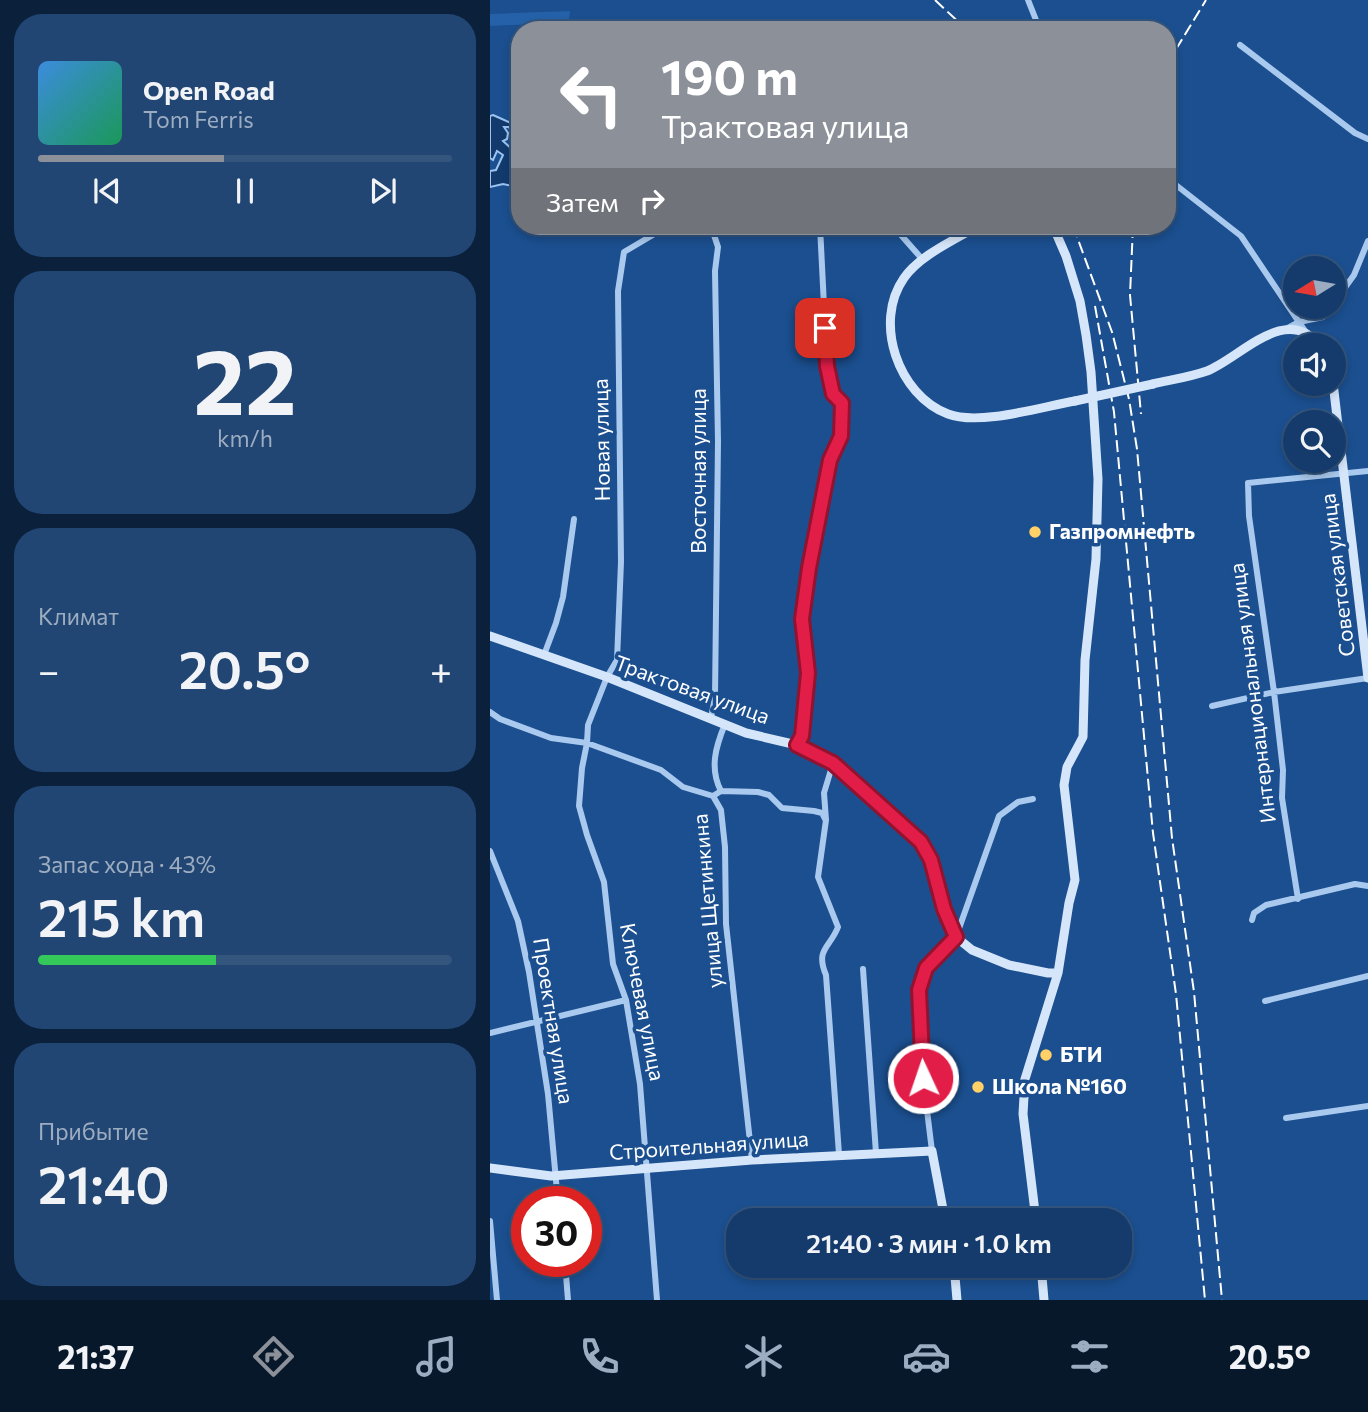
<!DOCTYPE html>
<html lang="ru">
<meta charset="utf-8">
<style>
:root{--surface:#143b6b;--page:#214673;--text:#f1f3f6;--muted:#9dadc1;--line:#33557e;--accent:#8c9099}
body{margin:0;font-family:Commissioner,sans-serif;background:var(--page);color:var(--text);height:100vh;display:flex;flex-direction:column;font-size:26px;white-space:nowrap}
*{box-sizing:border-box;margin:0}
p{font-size:23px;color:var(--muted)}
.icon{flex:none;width:38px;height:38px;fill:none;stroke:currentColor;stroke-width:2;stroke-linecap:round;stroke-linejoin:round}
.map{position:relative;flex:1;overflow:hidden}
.details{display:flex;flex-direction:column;gap:14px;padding:14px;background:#0b203b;width:490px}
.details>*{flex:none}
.top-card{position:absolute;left:21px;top:21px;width:665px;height:214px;border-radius:28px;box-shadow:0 4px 10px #0003,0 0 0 2px var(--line);background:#8c9099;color:#fff;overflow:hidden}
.needle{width:46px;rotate:259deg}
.fabs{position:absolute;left:793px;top:256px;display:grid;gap:14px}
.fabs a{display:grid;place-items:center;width:63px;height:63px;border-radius:50%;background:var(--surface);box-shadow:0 4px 10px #0003,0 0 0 2px var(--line);font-size:35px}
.speed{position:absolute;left:21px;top:1186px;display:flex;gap:14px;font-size:35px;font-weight:700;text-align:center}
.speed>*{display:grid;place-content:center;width:91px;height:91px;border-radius:50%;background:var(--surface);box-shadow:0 4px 10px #0003,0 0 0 2px var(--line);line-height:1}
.speed .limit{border:10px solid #d22;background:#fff;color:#111}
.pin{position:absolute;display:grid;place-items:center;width:60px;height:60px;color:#fff;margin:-30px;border-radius:14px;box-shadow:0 4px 10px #0006}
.me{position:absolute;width:77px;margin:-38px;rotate:357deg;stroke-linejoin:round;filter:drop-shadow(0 0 5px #0008)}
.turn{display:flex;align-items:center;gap:24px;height:147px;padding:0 35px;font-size:32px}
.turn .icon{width:91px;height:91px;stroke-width:2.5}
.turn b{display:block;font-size:49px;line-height:60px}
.then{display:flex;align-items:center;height:66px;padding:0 35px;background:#0003;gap:14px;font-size:26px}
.big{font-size:52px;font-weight:600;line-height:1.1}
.details .widget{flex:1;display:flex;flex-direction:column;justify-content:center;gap:10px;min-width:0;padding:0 24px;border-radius:28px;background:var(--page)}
.details .dial{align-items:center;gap:0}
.dial b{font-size:91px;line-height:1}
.song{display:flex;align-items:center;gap:21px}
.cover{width:84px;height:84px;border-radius:10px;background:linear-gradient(135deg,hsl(210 70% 55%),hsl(150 70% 35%))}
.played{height:7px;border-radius:4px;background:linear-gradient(90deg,var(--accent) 45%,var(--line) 45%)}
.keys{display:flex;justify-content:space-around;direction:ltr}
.heat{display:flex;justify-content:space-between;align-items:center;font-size:38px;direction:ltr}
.charge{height:10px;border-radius:5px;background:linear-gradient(90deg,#34c759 43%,var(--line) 0)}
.trip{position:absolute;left:236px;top:1208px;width:406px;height:70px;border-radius:28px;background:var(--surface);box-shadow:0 4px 10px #0003,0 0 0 2px var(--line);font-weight:600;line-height:70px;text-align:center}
.menu{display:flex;height:112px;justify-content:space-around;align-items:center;background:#08182b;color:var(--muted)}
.menu .icon{width:49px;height:49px}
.menu .on{color:var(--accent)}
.menu b{font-size:32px;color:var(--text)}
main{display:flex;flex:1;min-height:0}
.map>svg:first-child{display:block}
</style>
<main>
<section class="details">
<div class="widget">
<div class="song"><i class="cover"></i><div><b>Open Road</b><p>Tom Ferris</p></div></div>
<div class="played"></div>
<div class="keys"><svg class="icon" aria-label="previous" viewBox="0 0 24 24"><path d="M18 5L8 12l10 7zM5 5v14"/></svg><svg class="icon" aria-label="pause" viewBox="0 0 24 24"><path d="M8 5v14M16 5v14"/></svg><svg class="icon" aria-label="next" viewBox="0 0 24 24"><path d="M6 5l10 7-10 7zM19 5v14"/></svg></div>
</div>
<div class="widget dial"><b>22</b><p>km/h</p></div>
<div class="widget"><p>Климат</p>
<div class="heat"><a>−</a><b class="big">20.5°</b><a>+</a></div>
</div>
<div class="widget"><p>Запас хода · 43%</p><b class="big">215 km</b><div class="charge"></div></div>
<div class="widget"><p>Прибытие</p><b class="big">21:40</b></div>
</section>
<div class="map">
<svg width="878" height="1300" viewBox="0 0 878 1300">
<rect width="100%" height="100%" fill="#1b4f8f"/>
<path fill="#2461a8" d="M80,11L79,21L66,23L0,26V14Z"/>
<path fill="#123a6d" stroke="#9cc4f0" stroke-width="2" d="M3,115L23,124L30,120V128L22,133L19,127H14L18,133L17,139L13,141L23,150H30V154H27L30,162V182L22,186L13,184L0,187V171L6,170L13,155L7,151L3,160L0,158V116Z"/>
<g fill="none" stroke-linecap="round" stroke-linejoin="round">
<path stroke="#a9c9ee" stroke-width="6" d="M538,0L550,30
M750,45L865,133L878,139
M677,178L751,236L817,334
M403,226L433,260
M844,303L864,275L878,241
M796,329L809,322L833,317L841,306
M54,655L66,623L73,597L84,519
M722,706L784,692L878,678V679
M0,712L10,719L61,738L97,743L171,770L193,787L223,796L231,810L235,847L236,924L262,1160
M221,718L225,697L228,442L225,271L228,247L221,226
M307,745L312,735L318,673L312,619L319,568L340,460L351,436L352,403L343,394L337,366L330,226
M343,763L334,793L336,820L328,877L348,927C340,948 325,949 336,975L349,1154
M231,791C219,768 226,746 235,724
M223,796L231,791L268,792L279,795L292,808L324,811L332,813L335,819
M0,851L28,921L39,972L58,1094L68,1202
M808,899L792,798L793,770L784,692L759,516L758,483L878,471
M762,920L764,913L776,905L865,884L878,886
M373,969L386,1153
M775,1001L878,976
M0,1033L136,1000
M796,1118L878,1106
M442,1151L433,1078L429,990L436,968L466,937L509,816L528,802L543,799
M0,1221L7,1300
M75,1262L78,1300
M167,1300L150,1084L136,1000L123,964L114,882L97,835L89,806L92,768L97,743L98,725L117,677L127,660L131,562L128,291L134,252L178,226"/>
<path stroke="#d6e6fa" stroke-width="9" d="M488,226C464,240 429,256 414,278C383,322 408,395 458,414C489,426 551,407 585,401
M843,383L878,678
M663,384C680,380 700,377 717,371C750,358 796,303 829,345
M0,636L117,677L256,733L307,745L343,763L431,842L441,860L454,909L466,937L482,950L519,965L558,973H568
M0,1168L61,1176L262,1160L442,1151L455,1220
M546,1220L533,1114L535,1079L568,973L579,903L585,880L574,785L577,767L593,737L595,660L606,559L608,479L601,372L596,335L590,301L576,256L563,226
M464,1265L467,1300
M551,1265L554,1300"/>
<path stroke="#fff" stroke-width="2" stroke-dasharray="12 5" stroke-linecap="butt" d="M445,0L477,30
M677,64L716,0
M583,226L622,332L639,399L647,449L682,838L704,992L732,1300
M643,226L640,295L651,414
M605,306L624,412L663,833L686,994L715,1300"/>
<path stroke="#d6e6fa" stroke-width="9" d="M585,401L663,384"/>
</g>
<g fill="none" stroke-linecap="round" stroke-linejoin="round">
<defs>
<path id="route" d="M335,328L337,366L343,394L352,403L351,436L340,460L319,568L312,619L318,673L312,736L307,745L343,763L431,842L441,860L454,909L466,937L436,968L429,990L433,1078"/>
</defs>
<use href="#route" stroke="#92132f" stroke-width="18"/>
<use href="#route" stroke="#e11d48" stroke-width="12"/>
</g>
<g fill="#ffd166" stroke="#1b4f8f" stroke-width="2.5">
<circle cx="545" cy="532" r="7"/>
<circle cx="556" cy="1055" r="7"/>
<circle cx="488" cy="1087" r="7"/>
</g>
<g text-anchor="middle" stroke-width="7" stroke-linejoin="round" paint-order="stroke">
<g font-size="21" fill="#fff" stroke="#1b4f8f">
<text transform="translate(112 440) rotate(-91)" y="7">Новая улица</text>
<text transform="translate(209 471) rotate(-90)" y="7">Восточная улица</text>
<text transform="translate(848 575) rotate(-97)" y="7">Советская улица</text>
<text transform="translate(202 690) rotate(20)" y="7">Трактовая улица</text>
<text transform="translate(763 693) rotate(-97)" y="7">Интернациональная улица</text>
<text transform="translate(218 901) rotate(-95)" y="7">улица Щетинкина</text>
<text transform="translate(152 1002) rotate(79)" y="7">Ключевая улица</text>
<text transform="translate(63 1021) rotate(81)" y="7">Проектная улица</text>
<text transform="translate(219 1146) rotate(-4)" y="7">Строительная улица</text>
</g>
<g font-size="21" font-weight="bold" fill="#fff" stroke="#1b4f8f" text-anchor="start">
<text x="559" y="539">Газпромнефть</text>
<text x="570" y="1062">БТИ</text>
<text x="502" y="1094">Школа №160</text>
</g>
</g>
</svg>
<div class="fabs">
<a><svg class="needle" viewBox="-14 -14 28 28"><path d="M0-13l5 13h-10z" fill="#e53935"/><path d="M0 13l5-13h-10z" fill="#9dadc1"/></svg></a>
<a><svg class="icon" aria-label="sound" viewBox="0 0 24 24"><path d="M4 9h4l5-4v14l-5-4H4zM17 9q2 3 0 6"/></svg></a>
<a><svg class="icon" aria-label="search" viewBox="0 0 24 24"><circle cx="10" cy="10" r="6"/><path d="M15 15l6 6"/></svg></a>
</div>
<div class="speed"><div class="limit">30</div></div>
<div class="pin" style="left:335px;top:328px;background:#d93025"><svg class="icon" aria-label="arrive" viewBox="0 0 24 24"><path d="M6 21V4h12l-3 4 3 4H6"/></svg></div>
<svg class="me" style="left:433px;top:1078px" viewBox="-20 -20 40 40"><circle r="17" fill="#e11d48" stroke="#fff" stroke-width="3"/><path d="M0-11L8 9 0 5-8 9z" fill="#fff"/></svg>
<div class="trip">21:40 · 3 мин · 1.0 km</div>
<div class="top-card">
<div class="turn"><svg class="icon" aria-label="left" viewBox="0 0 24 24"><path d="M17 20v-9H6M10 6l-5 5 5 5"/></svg><div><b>190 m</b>Трактовая улица</div></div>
<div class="then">Затем<svg class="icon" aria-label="right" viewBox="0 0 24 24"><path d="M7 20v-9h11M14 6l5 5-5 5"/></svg></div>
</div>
</div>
</main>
<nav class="menu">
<b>21:37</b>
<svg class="icon on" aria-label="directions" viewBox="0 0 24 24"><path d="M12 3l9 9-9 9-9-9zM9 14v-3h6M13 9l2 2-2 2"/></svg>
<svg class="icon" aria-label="music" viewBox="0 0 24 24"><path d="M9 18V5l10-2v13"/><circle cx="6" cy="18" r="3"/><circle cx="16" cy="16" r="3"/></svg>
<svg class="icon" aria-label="phone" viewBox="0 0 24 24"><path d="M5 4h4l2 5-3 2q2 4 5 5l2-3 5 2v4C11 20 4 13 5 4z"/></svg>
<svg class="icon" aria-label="climate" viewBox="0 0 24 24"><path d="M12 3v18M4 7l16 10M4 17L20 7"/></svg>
<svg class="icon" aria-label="car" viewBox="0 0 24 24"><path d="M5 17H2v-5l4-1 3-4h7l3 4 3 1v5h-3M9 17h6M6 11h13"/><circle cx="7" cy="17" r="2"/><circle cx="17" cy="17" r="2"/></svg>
<svg class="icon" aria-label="filters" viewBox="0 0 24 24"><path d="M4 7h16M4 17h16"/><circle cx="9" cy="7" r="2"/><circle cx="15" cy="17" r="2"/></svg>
<b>20.5°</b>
</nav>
